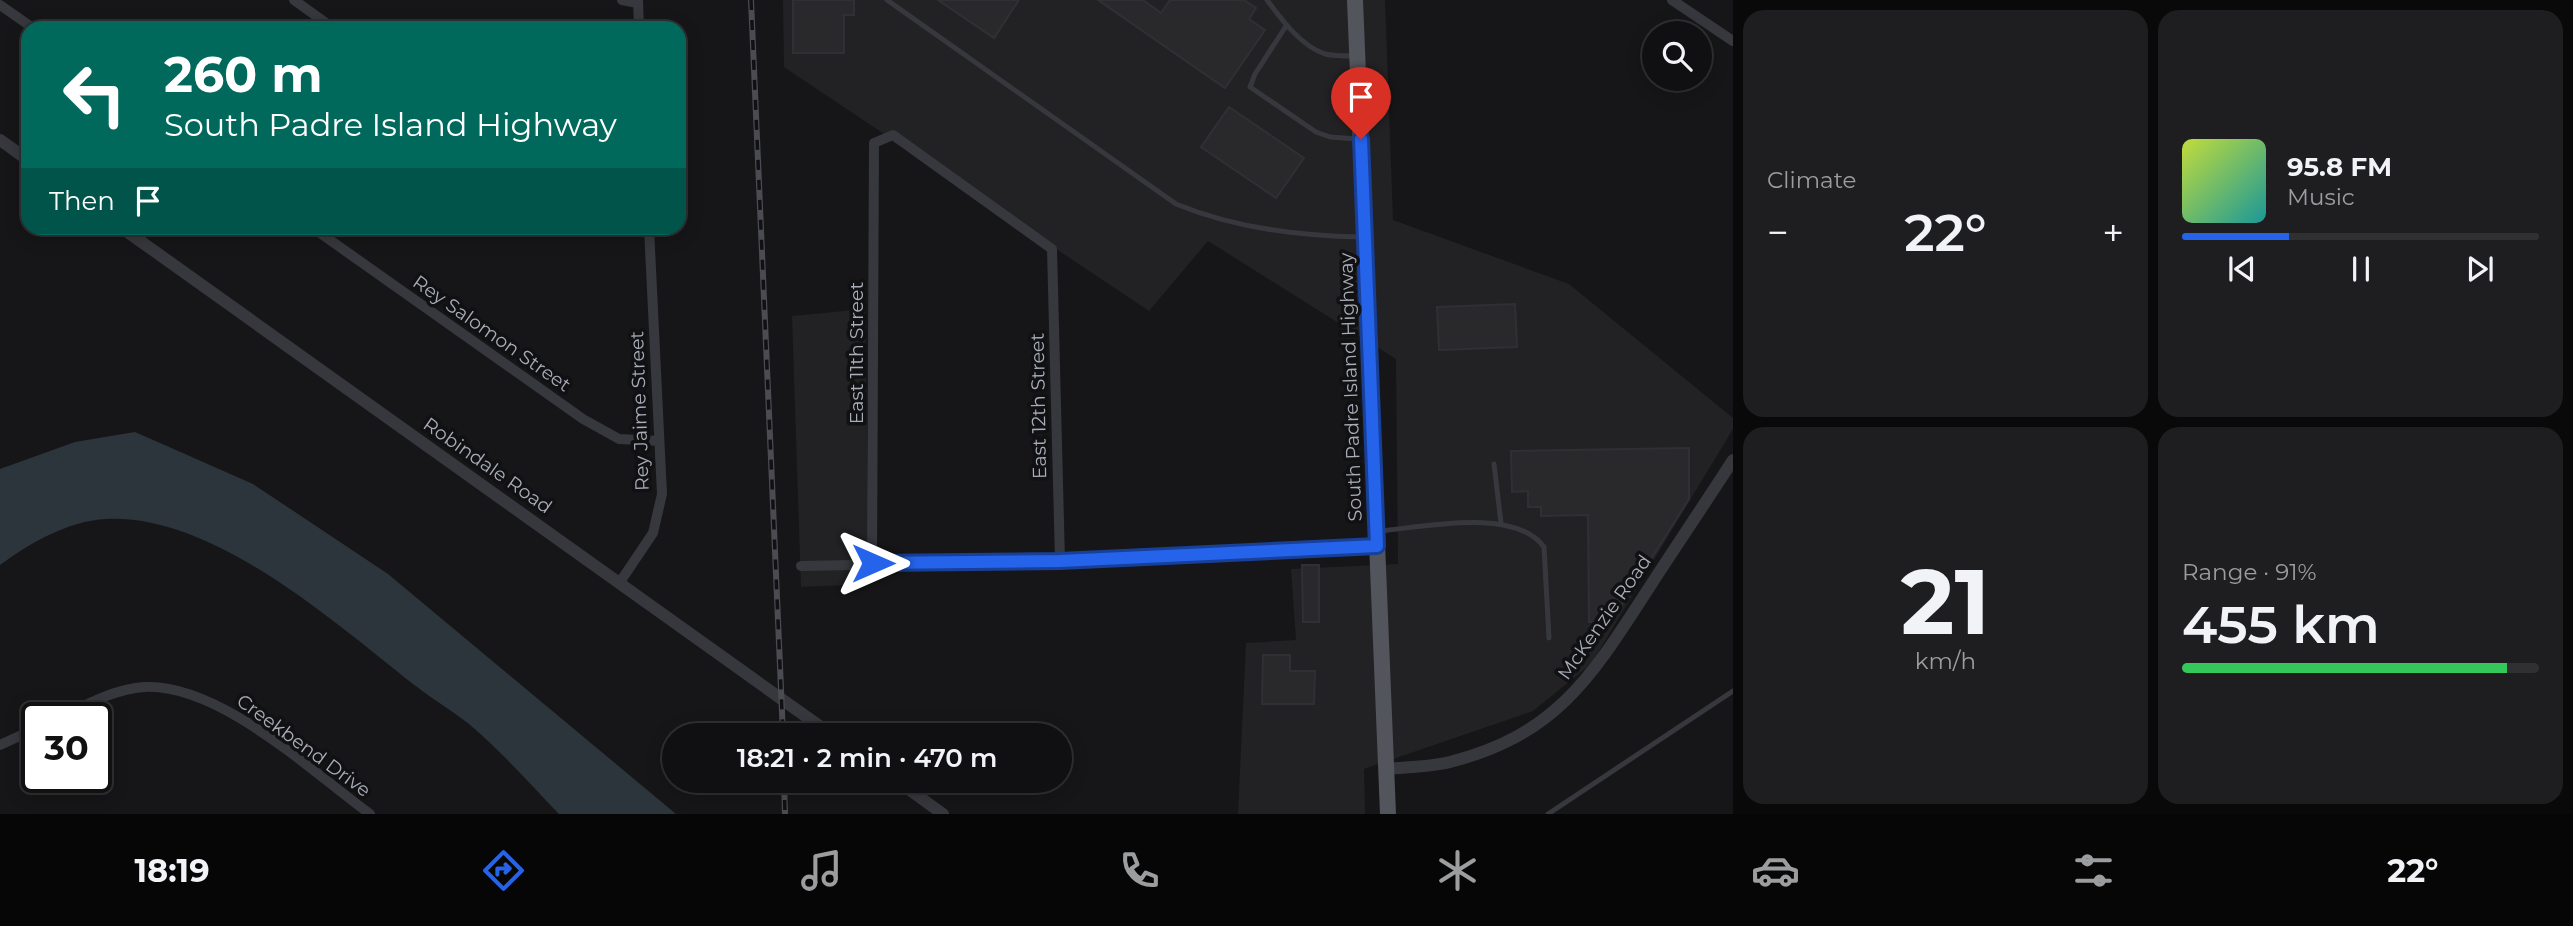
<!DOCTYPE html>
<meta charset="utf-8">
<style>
:root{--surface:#101012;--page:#1e1e20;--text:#f1f3f6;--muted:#9c9d9f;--line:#303032;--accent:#2563eb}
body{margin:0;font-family:Montserrat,sans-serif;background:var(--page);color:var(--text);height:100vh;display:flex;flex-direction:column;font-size:26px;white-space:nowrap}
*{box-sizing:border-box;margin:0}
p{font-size:23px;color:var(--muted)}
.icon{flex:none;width:38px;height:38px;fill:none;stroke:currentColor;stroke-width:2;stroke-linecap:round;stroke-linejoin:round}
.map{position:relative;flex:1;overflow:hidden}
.sheet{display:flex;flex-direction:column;gap:10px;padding:10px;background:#09090a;width:840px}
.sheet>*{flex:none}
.guide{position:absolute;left:21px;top:21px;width:665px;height:214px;border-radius:21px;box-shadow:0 4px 18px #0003,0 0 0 2px var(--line);background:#00695c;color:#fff;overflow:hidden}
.controls{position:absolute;left:1642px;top:21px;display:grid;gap:14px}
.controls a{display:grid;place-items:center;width:70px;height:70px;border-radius:50%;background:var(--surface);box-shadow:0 4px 18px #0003,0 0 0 2px var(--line);font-size:35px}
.speed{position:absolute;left:21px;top:702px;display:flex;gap:14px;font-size:35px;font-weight:700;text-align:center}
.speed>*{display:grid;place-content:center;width:91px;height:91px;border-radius:50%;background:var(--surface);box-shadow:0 4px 18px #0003,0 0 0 2px var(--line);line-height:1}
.speed .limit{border:4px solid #111;border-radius:10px;background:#fff;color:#111}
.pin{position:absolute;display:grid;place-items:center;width:60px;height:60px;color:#fff;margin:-72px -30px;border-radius:50% 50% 50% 0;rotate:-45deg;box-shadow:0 0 7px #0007}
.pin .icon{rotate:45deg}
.me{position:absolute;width:77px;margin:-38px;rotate:90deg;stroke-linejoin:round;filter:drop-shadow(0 0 5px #0008)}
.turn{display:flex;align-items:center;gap:24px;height:147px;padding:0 28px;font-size:32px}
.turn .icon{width:91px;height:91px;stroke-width:2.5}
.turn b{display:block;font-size:49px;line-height:60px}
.then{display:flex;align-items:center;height:66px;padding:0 28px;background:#0003;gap:14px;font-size:26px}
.big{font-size:52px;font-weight:600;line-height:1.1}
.sheet .tile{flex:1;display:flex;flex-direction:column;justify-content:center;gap:10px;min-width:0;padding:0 24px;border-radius:21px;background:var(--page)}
.sheet .dial{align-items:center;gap:0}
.dial b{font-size:91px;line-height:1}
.song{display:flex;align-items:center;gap:21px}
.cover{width:84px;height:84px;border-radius:10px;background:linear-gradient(135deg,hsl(70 70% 55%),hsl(180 70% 35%))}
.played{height:7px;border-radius:4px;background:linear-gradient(90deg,var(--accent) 30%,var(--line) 30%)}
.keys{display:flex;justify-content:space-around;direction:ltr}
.heat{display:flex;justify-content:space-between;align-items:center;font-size:38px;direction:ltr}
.charge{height:10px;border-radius:5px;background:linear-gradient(90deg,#34c759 91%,var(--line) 0)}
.sheet .tiles{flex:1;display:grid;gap:10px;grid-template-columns:repeat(2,1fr)}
.trip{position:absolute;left:662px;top:723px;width:410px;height:70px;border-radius:35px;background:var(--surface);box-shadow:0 4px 18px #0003,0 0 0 2px var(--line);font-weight:600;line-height:70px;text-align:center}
.tab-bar{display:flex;height:112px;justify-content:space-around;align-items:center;background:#060607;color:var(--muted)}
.tab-bar .icon{width:49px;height:49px}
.tab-bar .active{color:var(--accent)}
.tab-bar b{font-size:32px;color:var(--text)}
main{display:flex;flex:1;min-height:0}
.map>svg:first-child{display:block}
</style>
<main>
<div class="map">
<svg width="1733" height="814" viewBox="0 0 1733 814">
<rect width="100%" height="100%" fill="#161618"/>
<path fill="#222225" d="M783,0H1385L1393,220L1569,284L1733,418V429L1591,664L1533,711L1364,769L1365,814H1238L1246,643L1296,640L1291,569L1398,564L1396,359L1208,241L1149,311L784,67Z
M865,309L869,584L801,587L792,316Z"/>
<path fill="#2c353c" d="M135,432L253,484L388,574L676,814H559C530,784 501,751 469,724C451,710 431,698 413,684C334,622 212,513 106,519C68,521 30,543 0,565V469L75,442Z"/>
<path fill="#29292c" stroke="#303034" stroke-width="2" d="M793,0H854V15H844V53H793Z
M938,0H1019L994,38Z
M1098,0H1143L1161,13L1170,0H1244L1256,8L1249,19L1265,30L1225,88Z
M1229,107L1304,158L1276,198L1201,147Z
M1515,304L1517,347L1439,350L1437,307Z
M1689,448V499L1611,622H1589L1588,515L1541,516V507H1528V491L1512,492L1511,451Z
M1302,565H1319V622H1303Z
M1263,655H1290V671H1315L1314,704H1262Z"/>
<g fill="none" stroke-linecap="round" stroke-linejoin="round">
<path stroke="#37383d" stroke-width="5" d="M887,0L1176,204C1234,228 1299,236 1361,237
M1267,0C1281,19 1301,46 1325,54C1334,56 1345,56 1354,56
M1286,26L1255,74L1250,87L1316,132L1330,137L1357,139
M1494,464L1501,523
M1380,531C1424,527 1515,507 1544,547L1549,638
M1548,814L1733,691"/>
<path stroke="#37383d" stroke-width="10" d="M294,0L333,28
M622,0L638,3
M638,0L639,28
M1672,0L1733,41
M0,5L33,28
M313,228L583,419L619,439L659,441
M872,563L874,143L893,135L1052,249L1060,561
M801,566L1060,561L1377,546
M620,582L653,533L662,494L649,228
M59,718C86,705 114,689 144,687C219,683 311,771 370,814
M0,745L37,728"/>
<path stroke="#37383d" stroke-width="12" d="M0,140L28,160
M122,228L832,735
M1387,769C1407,767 1430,767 1450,762C1555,735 1590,679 1645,594C1674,549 1704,505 1733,460
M896,780L943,814"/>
<path stroke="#53555c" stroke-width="16" d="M1355,0L1388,814"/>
<defs>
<path id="rail" d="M751,0L783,735
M784,780L785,814"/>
</defs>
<use href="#rail" stroke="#4a4c52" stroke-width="6"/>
<use href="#rail" stroke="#111113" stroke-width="3.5" stroke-dasharray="10" stroke-linecap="butt"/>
</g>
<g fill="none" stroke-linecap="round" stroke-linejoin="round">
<defs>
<path id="route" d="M873,563L1060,561L1377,546L1361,139"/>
</defs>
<use href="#route" stroke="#184099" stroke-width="18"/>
<use href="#route" stroke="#2563eb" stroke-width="12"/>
</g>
<g text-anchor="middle" stroke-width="7" stroke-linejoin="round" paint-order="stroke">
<g font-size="19" fill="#a8adb8" stroke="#111113">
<text transform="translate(492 333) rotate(35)" y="7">Rey Salomon Street</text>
<text transform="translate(856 353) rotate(-90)" y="7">East 11th Street</text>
<text transform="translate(1350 387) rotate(-92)" y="7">South Padre Island Highway</text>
<text transform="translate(1038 406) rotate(-91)" y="7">East 12th Street</text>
<text transform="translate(639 411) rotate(-92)" y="7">Rey Jaime Street</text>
<text transform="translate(488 465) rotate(35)" y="7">Robindale Road</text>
<text transform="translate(1604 617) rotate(-55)" y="7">McKenzie Road</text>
<text transform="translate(304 745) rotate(36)" y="7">Creekbend Drive</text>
</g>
</g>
</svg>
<div class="controls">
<a><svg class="icon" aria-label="search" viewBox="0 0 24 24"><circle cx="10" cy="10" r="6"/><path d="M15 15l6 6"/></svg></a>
</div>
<div class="speed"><div class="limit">30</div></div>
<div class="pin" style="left:1361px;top:139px;background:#d93025"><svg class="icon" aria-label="arrive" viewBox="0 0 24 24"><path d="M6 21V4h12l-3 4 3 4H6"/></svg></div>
<svg class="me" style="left:873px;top:563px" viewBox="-20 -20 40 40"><path d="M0-17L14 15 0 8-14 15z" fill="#2563eb" stroke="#fff" stroke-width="4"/></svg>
<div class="trip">18:21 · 2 min · 470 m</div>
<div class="guide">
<div class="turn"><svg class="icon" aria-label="left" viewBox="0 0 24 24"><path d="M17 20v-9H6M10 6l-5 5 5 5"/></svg><div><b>260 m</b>South Padre Island Highway</div></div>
<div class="then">Then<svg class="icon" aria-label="arrive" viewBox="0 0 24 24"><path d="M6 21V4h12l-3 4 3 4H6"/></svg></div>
</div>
</div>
<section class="sheet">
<div class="tiles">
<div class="tile"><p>Climate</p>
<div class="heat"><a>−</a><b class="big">22°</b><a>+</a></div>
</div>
<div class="tile">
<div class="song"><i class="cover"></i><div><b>95.8 FM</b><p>Music</p></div></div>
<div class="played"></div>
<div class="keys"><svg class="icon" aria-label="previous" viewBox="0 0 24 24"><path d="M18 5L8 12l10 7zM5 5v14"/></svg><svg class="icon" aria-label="pause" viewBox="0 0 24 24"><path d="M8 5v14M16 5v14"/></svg><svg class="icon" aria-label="next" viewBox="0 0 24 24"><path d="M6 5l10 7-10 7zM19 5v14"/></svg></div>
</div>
<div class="tile dial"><b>21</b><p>km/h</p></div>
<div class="tile"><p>Range · 91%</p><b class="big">455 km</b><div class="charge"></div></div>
</div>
</section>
</main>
<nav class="tab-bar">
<b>18:19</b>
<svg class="icon active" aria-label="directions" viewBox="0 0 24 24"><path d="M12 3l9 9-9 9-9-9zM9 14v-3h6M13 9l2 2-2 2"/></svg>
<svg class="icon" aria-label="music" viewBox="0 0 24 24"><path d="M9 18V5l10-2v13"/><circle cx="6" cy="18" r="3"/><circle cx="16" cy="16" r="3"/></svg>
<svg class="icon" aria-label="phone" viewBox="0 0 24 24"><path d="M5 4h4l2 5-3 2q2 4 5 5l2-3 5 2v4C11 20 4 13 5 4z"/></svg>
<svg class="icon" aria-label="climate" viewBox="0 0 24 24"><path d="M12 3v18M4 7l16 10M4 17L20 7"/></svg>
<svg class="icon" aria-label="car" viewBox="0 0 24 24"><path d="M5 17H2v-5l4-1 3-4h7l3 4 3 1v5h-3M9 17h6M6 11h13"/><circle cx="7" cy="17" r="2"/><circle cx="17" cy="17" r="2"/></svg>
<svg class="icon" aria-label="filters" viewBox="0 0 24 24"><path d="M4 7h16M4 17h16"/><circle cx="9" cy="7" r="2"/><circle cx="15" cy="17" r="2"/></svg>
<b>22°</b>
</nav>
